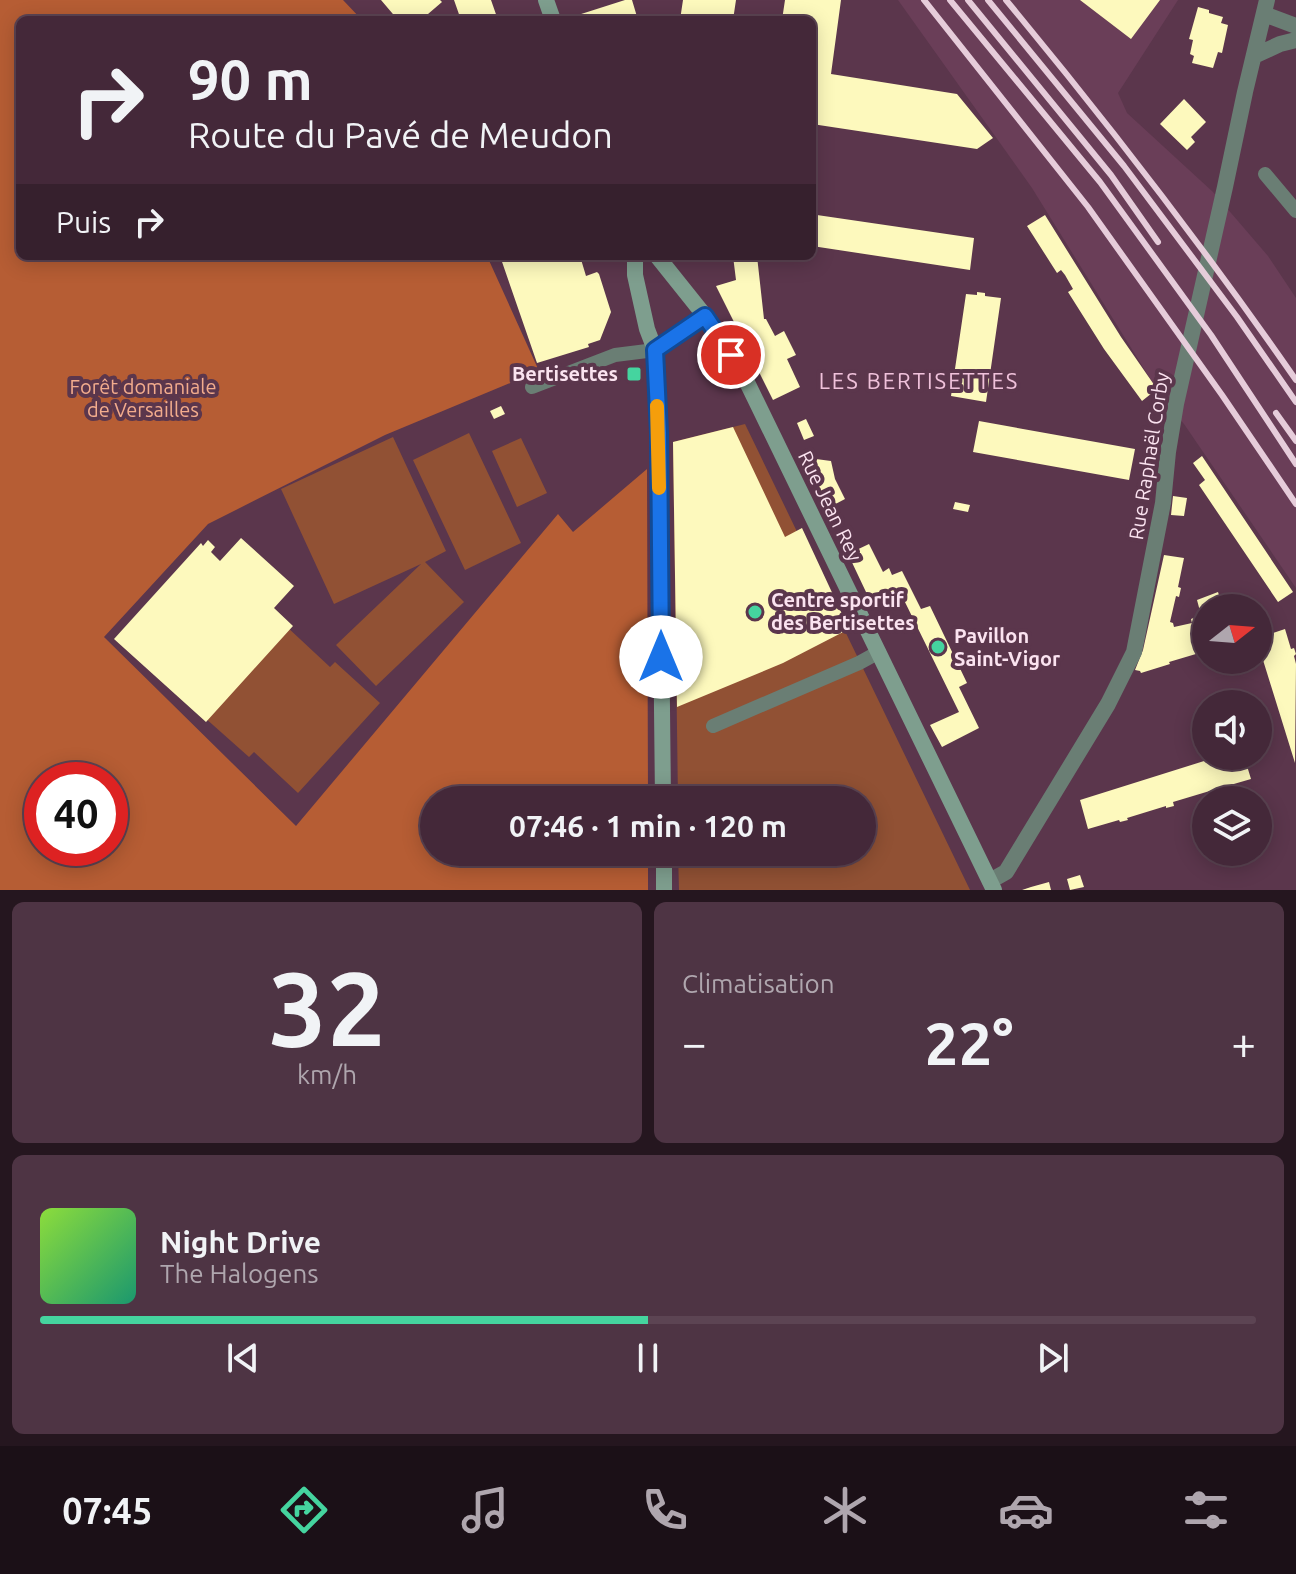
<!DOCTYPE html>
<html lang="fr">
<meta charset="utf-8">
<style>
:root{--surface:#442839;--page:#4e3444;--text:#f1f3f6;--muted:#afa6ae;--line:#5c4453;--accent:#45d49f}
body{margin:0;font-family:Ubuntu,sans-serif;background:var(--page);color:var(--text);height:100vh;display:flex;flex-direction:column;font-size:30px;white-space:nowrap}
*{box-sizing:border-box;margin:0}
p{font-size:26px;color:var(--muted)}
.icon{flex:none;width:44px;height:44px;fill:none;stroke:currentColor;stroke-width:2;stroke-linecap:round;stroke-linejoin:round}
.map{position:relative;height:890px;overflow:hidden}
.details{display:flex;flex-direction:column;gap:12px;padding:12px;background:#25161f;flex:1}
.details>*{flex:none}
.banner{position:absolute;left:16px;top:16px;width:800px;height:244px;border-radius:12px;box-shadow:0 4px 20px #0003,0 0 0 2px var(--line);background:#442839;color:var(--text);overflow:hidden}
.needle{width:52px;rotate:73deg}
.controls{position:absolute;left:1192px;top:594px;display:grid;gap:16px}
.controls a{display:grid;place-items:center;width:80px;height:80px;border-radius:50%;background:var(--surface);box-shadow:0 4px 20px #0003,0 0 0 2px var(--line);font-size:40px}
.speed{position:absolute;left:24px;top:762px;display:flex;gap:16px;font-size:40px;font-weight:700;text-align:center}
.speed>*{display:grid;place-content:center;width:104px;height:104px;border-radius:50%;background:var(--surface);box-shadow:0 4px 20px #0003,0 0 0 2px var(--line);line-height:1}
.speed .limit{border:12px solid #d22;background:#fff;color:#111}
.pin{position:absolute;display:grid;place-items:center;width:68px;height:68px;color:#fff;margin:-34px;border:4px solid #fff;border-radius:50%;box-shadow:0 2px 8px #0007}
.me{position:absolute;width:88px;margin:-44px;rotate:0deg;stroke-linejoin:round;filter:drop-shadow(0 0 6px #0008)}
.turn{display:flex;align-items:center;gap:28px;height:168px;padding:0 40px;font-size:36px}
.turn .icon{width:104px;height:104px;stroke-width:2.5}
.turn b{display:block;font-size:56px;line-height:68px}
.then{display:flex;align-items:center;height:76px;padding:0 40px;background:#0003;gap:16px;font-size:30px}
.big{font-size:60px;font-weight:600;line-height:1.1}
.details .card{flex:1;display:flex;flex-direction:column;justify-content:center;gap:12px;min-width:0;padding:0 28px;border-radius:12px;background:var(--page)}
.details .dial{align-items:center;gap:0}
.dial b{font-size:104px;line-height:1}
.song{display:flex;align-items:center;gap:24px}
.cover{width:96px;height:96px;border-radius:12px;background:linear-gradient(135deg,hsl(90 70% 55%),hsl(160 70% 35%))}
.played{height:8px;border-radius:4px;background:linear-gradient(90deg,var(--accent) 50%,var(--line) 50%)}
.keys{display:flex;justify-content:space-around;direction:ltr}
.heat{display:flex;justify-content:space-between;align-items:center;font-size:44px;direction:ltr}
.details .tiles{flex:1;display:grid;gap:12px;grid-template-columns:1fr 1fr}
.card:last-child{grid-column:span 2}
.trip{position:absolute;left:420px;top:786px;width:456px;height:80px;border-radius:40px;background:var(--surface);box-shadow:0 4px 20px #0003,0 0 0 2px var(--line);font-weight:600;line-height:80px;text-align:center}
.dock{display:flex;height:128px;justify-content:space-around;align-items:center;background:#1b1017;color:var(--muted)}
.dock .icon{width:56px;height:56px}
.dock .active{color:var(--accent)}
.dock b{font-size:36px;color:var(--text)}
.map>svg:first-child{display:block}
</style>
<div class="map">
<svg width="1296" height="890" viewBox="0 0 1296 890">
<rect width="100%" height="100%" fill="#5b364c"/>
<path fill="#6a3e58" d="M898,0H1178L1118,93L1127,113L1213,192L1268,256L1296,298V588L1184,424L1164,401L1032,188Z"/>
<path fill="#915134" d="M745,424L970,890H679L678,852H862V800H678L673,442Z
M469,433L521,543L465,570L413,460Z
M393,437L446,551L425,562L464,602L376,686L336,645L421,564L334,604L281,489Z
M521,438L547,493L517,507L492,451Z
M286,626L330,667L335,662L380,703L298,793L254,752L249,757L204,717Z"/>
<path fill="#b65d34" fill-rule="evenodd" d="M0,0H343L362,20H20V256H487L539,371L385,435L208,524L104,637L296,826L558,514L573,532L647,469L648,800H434V852H648V890H0ZM42,780H110V848H42Z"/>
<path fill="#fdf9bd" d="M381,0H440L442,2L421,20H398Z
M454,0H491L498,20H461Z
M625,0H632L638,20H580L578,15Z
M683,0H736L733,20H680Z
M785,0H841L831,74L957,94L993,138L977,149L812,124V20H782Z
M1080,0H1160L1131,39Z
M1198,7L1209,10V13L1223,17L1221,23L1228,25L1222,53L1218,52L1213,68L1192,63L1194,56L1190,54L1193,40L1189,39Z
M1184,99L1206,122L1191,137L1195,142L1187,150L1160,124Z
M817,215L974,238L970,270L812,246Z
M1045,215L1121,337L1157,389L1142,401L1104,349L1068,292L1073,289L1065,275L1061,270L1057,273L1027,226Z
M500,256H580L586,276L597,272L599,274L611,312L600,340L588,344L589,347L537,363Z
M733,256H757L764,319H766L775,336L784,331L796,355L787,359L800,387L773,400L716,286L736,280Z
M977,292L985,293V296L1001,298L986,402L951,396L966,294L977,295Z
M501,406L505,414L494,419L490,411Z
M806,419L814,436L804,440L797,423Z
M979,421L1135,449L1129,480L973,452Z
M733,427L785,537L802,528L849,629L783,663L677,707L673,442Z
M1202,456L1293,592L1278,602L1199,485L1205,480L1193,463Z
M801,457L831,461L835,479L845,499L826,509Z
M1173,496L1187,498L1184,516L1171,515Z
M955,502L970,505L968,512L953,509Z
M241,538L294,586L274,608L293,626L206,722L114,639L201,543L203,546L208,540L215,547L211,552L220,561Z
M869,544L883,572L889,568L892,575L902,571L921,609L930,606L967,683L959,687L979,728L942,747L930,725L959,712L902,596L875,611L848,554Z
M1164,555L1184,558L1178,587L1181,588L1179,597L1176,596L1170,622L1173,623L1174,627L1192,623L1191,619L1201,615L1197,600L1218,592L1223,608H1206V651L1169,662L1170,664L1141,673L1140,671L1135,670L1143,650Z
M1285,629L1291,649L1294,648L1296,654L1294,656L1296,664L1295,763L1258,644V638Z
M1220,756H1244L1251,779L1220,788L1221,791L1214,793L1213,790L1173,802L1174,806L1166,808V806L1127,818L1128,820L1120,822L1119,820L1088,829L1080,800Z
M1080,875L1084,887L1070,890L1067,879Z
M1049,882L1051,890H1022L1031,887Z"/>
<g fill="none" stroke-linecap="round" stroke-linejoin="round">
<path stroke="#6a7e74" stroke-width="14" d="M1265,174L1296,211
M532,387L615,355L655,350
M713,726L859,663L879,652"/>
<path stroke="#6a7e74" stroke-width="16" d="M1264,14L1296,26
M1254,56L1280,44L1296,40
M990,881L1006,872L1108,704L1134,652L1163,503L1168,452L1176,404L1225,187L1245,92L1267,0"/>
<path stroke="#7e9e8e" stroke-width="16" d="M546,0L553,20
M635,256V275L647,329L655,350L659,433L663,800
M657,256L705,316L743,374L994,890
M655,350L705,316
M664,852V890"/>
<path stroke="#e6ccda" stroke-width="6" d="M924,0L1088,207L1222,395L1296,504
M950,0L1100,182L1211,335L1296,464
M968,0L1111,175L1158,242
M988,0L1124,166L1237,317L1296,402
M1006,0C1108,123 1205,249 1296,380
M1276,413L1296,441"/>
</g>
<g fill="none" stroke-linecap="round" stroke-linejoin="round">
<defs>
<path id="route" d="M661,657L659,433L655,350L705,316L731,355"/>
</defs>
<use href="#route" stroke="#114b97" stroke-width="20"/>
<use href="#route" stroke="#1a73e8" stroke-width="14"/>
<path stroke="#f59e0b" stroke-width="14" d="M657,406L659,488"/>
</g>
<g fill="#45d49f" stroke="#5b364c" stroke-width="3">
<rect x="626" y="366" width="16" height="16" rx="4"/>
<circle cx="755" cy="612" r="8"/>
<circle cx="938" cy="647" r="8"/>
</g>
<g text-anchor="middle" stroke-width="8" stroke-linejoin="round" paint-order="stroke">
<g font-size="20" font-weight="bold" fill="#fbe3f0" stroke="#5b364c" text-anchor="start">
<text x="618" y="381" text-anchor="end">Bertisettes</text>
<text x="771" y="607">Centre sportif<tspan x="771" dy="23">des Bertisettes</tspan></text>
<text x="954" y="643">Pavillon<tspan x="954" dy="23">Saint-Vigor</tspan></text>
</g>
<g font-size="20" fill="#f3ac8d" stroke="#5b364c">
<text x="143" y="394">Forêt domaniale<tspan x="143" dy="23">de Versailles</tspan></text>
</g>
<g font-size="20" fill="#fbe3f0" stroke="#5b364c">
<text transform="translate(1149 456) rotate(-81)" y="7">Rue Raphaël Corby</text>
<text transform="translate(830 506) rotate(64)" y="7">Rue Jean Rey</text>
</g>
<g font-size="22" letter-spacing="2" fill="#f0c2db" stroke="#5b364c">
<text x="919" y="389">LES BERTISETTES</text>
</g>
</g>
</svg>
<div class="controls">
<a><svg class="needle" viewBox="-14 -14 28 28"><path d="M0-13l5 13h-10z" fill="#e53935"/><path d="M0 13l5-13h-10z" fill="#afa6ae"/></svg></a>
<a><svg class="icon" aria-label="sound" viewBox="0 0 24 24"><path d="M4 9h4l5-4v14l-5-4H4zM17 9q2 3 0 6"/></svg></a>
<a><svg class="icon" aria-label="layers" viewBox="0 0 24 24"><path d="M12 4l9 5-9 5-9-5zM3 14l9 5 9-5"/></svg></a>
</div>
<div class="speed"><div class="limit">40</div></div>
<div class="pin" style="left:731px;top:355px;background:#d93025"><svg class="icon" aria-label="arrive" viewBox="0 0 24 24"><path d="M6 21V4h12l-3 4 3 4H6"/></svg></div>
<svg class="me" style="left:661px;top:657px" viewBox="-20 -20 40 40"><circle r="19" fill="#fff"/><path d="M0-13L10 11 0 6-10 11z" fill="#1a73e8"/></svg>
<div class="trip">07:46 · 1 min · 120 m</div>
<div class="banner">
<div class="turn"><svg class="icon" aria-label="right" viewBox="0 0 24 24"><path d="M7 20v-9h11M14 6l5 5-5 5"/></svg><div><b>90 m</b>Route du Pavé de Meudon</div></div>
<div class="then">Puis<svg class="icon" aria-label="right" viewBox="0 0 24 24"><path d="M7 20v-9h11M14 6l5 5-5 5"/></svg></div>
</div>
</div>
<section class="details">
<div class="tiles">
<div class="card dial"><b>32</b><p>km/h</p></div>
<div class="card"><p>Climatisation</p>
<div class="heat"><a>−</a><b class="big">22°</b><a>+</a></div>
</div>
<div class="card">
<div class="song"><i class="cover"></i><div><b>Night Drive</b><p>The Halogens</p></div></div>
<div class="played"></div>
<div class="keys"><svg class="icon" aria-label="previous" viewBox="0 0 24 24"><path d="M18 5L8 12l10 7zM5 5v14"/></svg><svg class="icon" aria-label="pause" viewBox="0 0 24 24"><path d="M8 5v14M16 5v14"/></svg><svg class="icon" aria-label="next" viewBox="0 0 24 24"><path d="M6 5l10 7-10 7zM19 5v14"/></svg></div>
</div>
</div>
</section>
<nav class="dock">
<b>07:45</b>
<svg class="icon active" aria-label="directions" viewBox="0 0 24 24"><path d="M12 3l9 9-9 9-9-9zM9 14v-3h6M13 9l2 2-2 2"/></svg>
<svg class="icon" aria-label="music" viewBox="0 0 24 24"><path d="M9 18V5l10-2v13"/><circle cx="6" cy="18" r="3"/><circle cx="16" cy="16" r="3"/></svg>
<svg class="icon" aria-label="phone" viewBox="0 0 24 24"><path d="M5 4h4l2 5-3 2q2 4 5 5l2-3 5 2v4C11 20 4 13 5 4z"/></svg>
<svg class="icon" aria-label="climate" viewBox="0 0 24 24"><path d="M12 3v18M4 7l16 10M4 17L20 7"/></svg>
<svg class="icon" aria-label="car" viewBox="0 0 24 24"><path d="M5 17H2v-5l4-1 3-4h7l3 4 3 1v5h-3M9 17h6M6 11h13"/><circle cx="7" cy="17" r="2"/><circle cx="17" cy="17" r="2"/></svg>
<svg class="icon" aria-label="filters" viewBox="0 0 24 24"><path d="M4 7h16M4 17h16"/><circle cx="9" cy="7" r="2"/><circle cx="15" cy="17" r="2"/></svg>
</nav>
